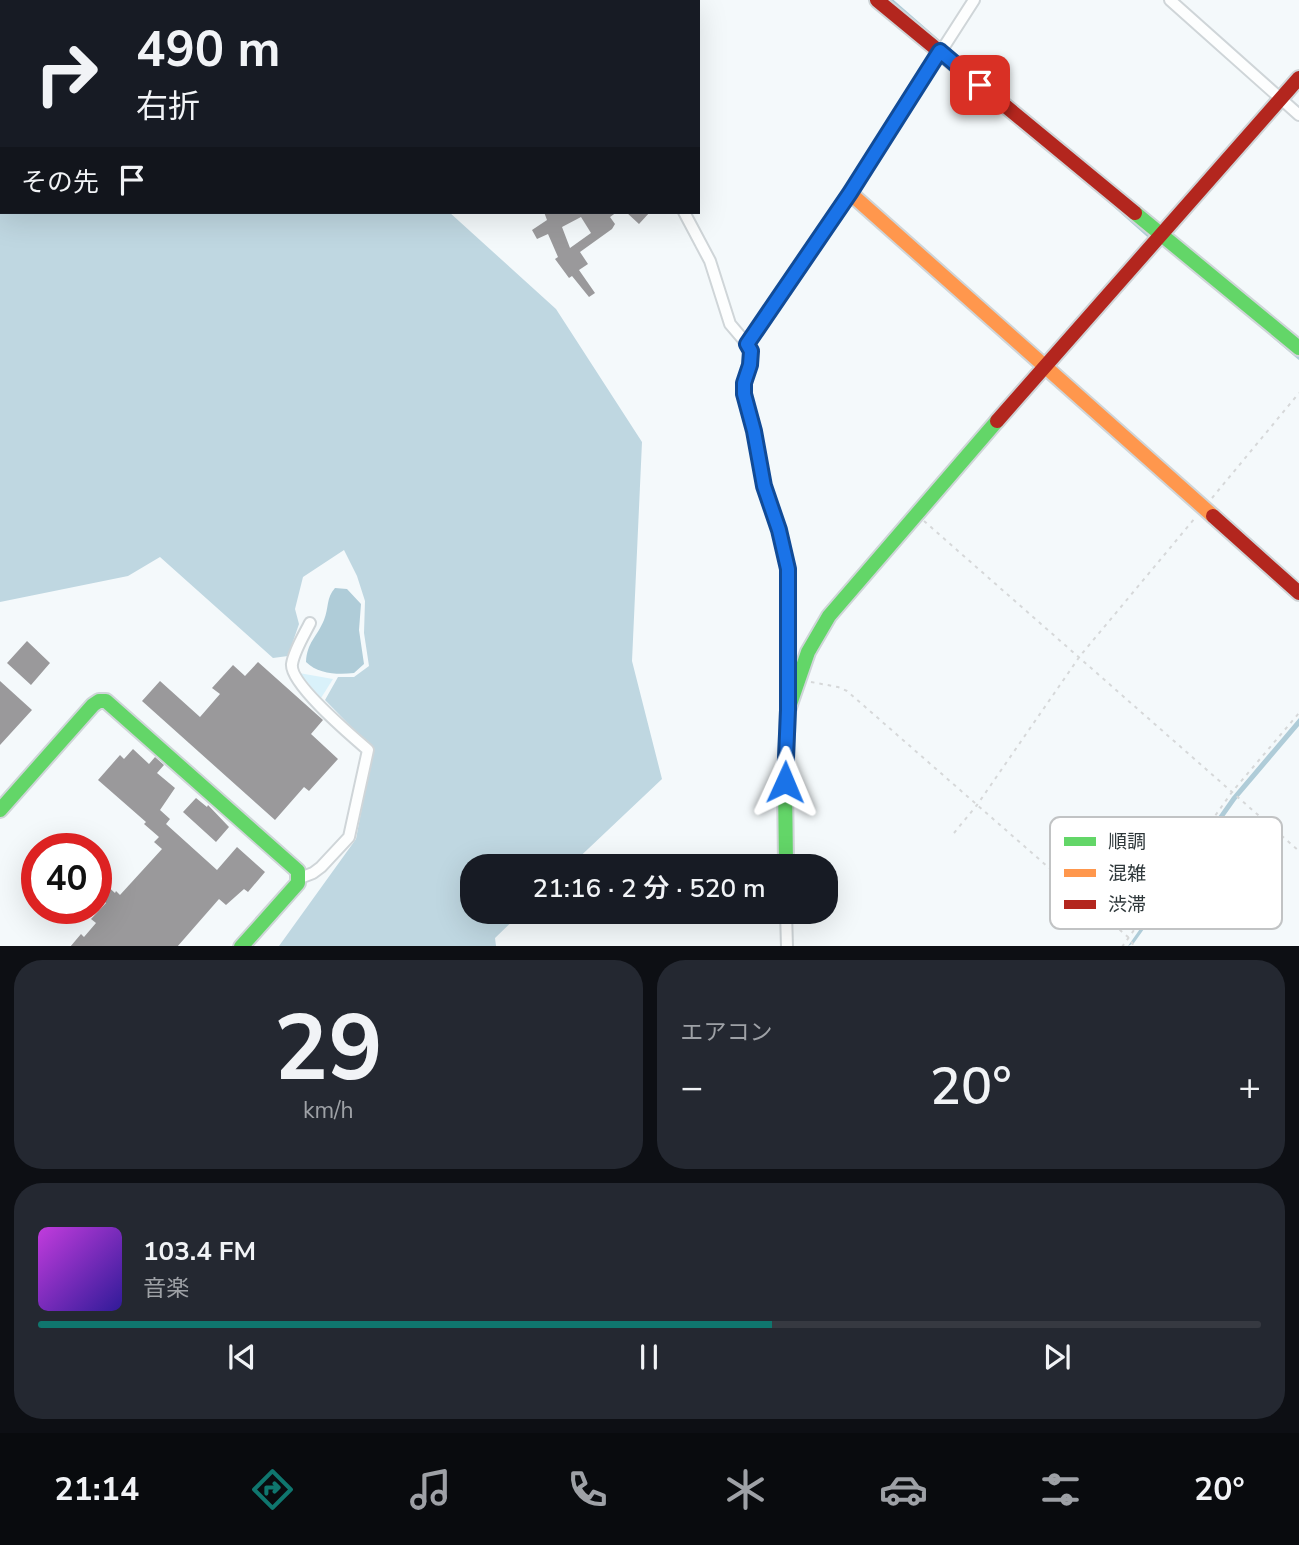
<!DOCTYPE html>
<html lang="ja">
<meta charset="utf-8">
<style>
:root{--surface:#171b24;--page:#242831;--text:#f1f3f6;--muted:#9ea1a6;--line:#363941;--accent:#0f766e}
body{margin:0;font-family:"Nunito Sans","Noto Sans JP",sans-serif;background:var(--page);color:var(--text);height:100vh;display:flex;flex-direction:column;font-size:26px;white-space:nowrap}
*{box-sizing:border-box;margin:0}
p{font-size:23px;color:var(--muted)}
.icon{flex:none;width:38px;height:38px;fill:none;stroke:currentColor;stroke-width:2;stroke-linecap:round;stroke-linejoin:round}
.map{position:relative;height:946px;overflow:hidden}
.details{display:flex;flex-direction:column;gap:14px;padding:14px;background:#0d0f14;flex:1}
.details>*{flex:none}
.hud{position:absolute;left:0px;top:0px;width:700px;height:214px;box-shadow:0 7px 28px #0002;background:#171b24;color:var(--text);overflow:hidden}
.speed{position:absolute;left:21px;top:833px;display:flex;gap:14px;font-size:35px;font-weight:700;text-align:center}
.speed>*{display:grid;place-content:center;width:91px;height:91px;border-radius:50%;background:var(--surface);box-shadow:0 7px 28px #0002;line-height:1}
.speed .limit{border:10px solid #d22;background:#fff;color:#111}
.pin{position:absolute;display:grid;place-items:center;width:60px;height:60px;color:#fff;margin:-30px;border-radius:14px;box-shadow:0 4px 10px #0006}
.me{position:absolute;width:77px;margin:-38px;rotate:1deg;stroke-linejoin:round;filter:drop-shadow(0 0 5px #0008)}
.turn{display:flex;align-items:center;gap:24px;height:147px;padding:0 21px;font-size:32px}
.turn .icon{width:91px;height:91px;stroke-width:2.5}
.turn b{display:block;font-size:49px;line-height:60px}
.then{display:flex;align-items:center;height:66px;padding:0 21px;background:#0003;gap:14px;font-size:26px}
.big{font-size:52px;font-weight:600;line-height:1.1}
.details .card{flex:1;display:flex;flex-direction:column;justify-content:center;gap:10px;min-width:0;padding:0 24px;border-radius:28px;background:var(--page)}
.details .dial{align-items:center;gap:0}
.dial b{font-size:91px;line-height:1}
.song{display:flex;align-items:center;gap:21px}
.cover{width:84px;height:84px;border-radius:10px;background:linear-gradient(135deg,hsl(290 70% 55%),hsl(250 70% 35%))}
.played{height:7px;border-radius:4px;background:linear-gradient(90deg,var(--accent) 60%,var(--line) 60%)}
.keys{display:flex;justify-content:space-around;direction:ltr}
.heat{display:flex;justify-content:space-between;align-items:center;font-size:38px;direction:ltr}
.details .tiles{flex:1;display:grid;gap:14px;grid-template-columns:1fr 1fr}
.card:last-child{grid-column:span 2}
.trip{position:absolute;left:460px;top:854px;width:378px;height:70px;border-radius:28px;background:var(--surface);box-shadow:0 7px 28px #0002;font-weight:600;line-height:70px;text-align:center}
.menu{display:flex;height:112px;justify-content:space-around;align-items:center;background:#090b0e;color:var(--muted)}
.menu .icon{width:49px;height:49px}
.menu .on{color:var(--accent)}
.menu b{font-size:32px;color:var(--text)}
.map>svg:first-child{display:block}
</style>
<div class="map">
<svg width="1299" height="947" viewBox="0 0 1299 947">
<rect width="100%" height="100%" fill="#f4f9fb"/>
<path fill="#d9f1fa" d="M299,673L333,679L321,698Z"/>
<path fill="#bfd7e1" d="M0,103L2,212H449L556,309L642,442L632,661L662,779L570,866H472V912H522L495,938L496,946H279L356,839L373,749L325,700L338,677H354L369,666L364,633L365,601L357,576L344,550L303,577L295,609L299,624L288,656L273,658L160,557L128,576L0,602Z"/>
<path fill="#afccd8" d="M335,588L347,589L361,604L359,630L364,664L354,673C338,675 318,674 306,662C307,642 317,637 324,620C329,608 326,598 335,588Z
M1299,718V726L1236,800L1134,943L1128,946L1232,797Z"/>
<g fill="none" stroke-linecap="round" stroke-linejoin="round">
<path stroke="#afccd8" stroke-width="3.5" d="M891,0L953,54
M1096,189L1151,238
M1272,335L1299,358"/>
</g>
<path fill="#9a999b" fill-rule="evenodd" d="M544,212H617L610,217L615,224L612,229L580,252L588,264L579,270L595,293L589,297L572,276L569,278L555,259L558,257L548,234L537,239L532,230L547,220ZM581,217L591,233L570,248L562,227Z
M626,212H650L639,224Z
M27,641L50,663L31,685L7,663Z
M258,662L323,720L311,734L338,759L309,791L304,787L275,820L142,701L160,681L200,717L220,694L212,688L233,665L245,676Z
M0,681L32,710L0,745Z
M133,749L149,764L155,757L164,765L157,773L175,788L160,810L170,819L166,824L217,870L237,847L265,872L248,892L244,889L226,905L219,899L177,947H70L81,934L84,937L96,923L91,919L106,903L96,894L105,884L115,893L116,891L120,895L162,849L154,842L159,837L144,824L146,822L98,780L120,755L124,759Z
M196,798L207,807L208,805L229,827L216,842L183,812Z"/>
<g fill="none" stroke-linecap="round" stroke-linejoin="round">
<defs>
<path id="street" d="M30,0L31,2
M497,0L499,2
M1170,0L1299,115
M162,2L168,0
M684,212L710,261L730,324L747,344L751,351L744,394L754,431L764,486L783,543L788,569V700
M747,344L850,193L974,0
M300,878L313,873L321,867L349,837L368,750C353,737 289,683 292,664C294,651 304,635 310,623
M786,912L787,947"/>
<path id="fast" d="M1135,213L1299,348
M0,810L93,705L99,701H106L298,871V883L241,947
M786,866L785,782L788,710L808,652L829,616L997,421"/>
<path id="slow" d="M850,193L1213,516"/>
<path id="jam" d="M877,0L1135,213
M997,421L1299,78
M1213,516L1299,593"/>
</defs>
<use href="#street" stroke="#cfd5d8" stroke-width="14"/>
<use href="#fast" stroke="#cfd5d8" stroke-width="18"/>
<use href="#slow" stroke="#cfd5d8" stroke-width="18"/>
<use href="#jam" stroke="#cfd5d8" stroke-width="18"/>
<path stroke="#d6d8d9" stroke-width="2" stroke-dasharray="3.5 5" stroke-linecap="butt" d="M1212,498L1299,393
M924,521L1299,851
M811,682L838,687L847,691L1128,937L1135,947
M954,833L977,805L1080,656L1195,518
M1122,947L1232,792L1299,713"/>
<use href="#street" stroke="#fdfefe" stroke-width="10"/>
<use href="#fast" stroke="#63d668" stroke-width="14"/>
<use href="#slow" stroke="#ff974d" stroke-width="14"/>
<use href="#jam" stroke="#b3261e" stroke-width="14"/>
</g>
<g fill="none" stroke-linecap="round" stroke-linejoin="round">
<defs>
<path id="route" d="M785,782L788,710V569L779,530L764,486L754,431L744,394V383L750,365L751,351L747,344L850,193L940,51L980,85"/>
</defs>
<use href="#route" stroke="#114b97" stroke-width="18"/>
<use href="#route" stroke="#1a73e8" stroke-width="12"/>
</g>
<rect x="1050" y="817" width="232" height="112" rx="10" fill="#fff" stroke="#c1c3c4" stroke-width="2"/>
<rect x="1064" y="837" width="32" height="9" fill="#63d668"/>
<rect x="1064" y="869" width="32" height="8" fill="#ff974d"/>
<rect x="1064" y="900" width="32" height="9" fill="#b3261e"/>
<g font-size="19" fill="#2f383b">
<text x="1108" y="848">順調</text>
<text x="1108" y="880">混雑</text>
<text x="1108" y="911">渋滞</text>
</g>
</svg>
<div class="speed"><div class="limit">40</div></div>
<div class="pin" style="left:980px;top:85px;background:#d93025"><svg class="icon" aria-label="arrive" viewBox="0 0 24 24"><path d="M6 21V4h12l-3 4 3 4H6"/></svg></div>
<svg class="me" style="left:785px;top:782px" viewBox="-20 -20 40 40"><path d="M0-17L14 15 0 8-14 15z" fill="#1a73e8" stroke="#fff" stroke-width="4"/></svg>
<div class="trip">21:16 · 2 分 · 520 m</div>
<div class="hud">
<div class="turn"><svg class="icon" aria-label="right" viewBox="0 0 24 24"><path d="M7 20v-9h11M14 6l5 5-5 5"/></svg><div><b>490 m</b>右折</div></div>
<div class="then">その先<svg class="icon" aria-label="arrive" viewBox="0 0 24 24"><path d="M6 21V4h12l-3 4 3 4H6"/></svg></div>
</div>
</div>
<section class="details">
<div class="tiles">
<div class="card dial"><b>29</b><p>km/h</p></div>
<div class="card"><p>エアコン</p>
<div class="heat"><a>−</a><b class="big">20°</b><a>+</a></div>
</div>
<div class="card">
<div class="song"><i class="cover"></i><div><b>103.4 FM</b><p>音楽</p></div></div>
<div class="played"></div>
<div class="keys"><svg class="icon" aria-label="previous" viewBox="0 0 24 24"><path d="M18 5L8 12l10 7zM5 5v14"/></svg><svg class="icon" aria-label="pause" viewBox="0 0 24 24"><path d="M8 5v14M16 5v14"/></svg><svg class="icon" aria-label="next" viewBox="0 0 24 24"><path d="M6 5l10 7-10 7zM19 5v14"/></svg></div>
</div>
</div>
</section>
<nav class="menu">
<b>21:14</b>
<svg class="icon on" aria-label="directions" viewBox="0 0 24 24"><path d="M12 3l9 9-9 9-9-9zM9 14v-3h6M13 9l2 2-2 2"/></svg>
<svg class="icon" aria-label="music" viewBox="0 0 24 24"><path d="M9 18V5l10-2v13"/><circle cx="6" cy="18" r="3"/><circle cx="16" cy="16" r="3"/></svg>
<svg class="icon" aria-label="phone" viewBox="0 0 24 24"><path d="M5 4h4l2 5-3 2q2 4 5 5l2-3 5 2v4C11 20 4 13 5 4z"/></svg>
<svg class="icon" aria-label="climate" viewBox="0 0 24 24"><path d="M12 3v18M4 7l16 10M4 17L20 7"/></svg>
<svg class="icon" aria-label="car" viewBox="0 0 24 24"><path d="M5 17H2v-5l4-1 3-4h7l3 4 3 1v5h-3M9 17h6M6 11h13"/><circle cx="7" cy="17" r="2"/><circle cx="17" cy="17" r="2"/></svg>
<svg class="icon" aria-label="filters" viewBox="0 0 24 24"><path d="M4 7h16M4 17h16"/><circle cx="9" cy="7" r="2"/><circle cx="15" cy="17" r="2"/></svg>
<b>20°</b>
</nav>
